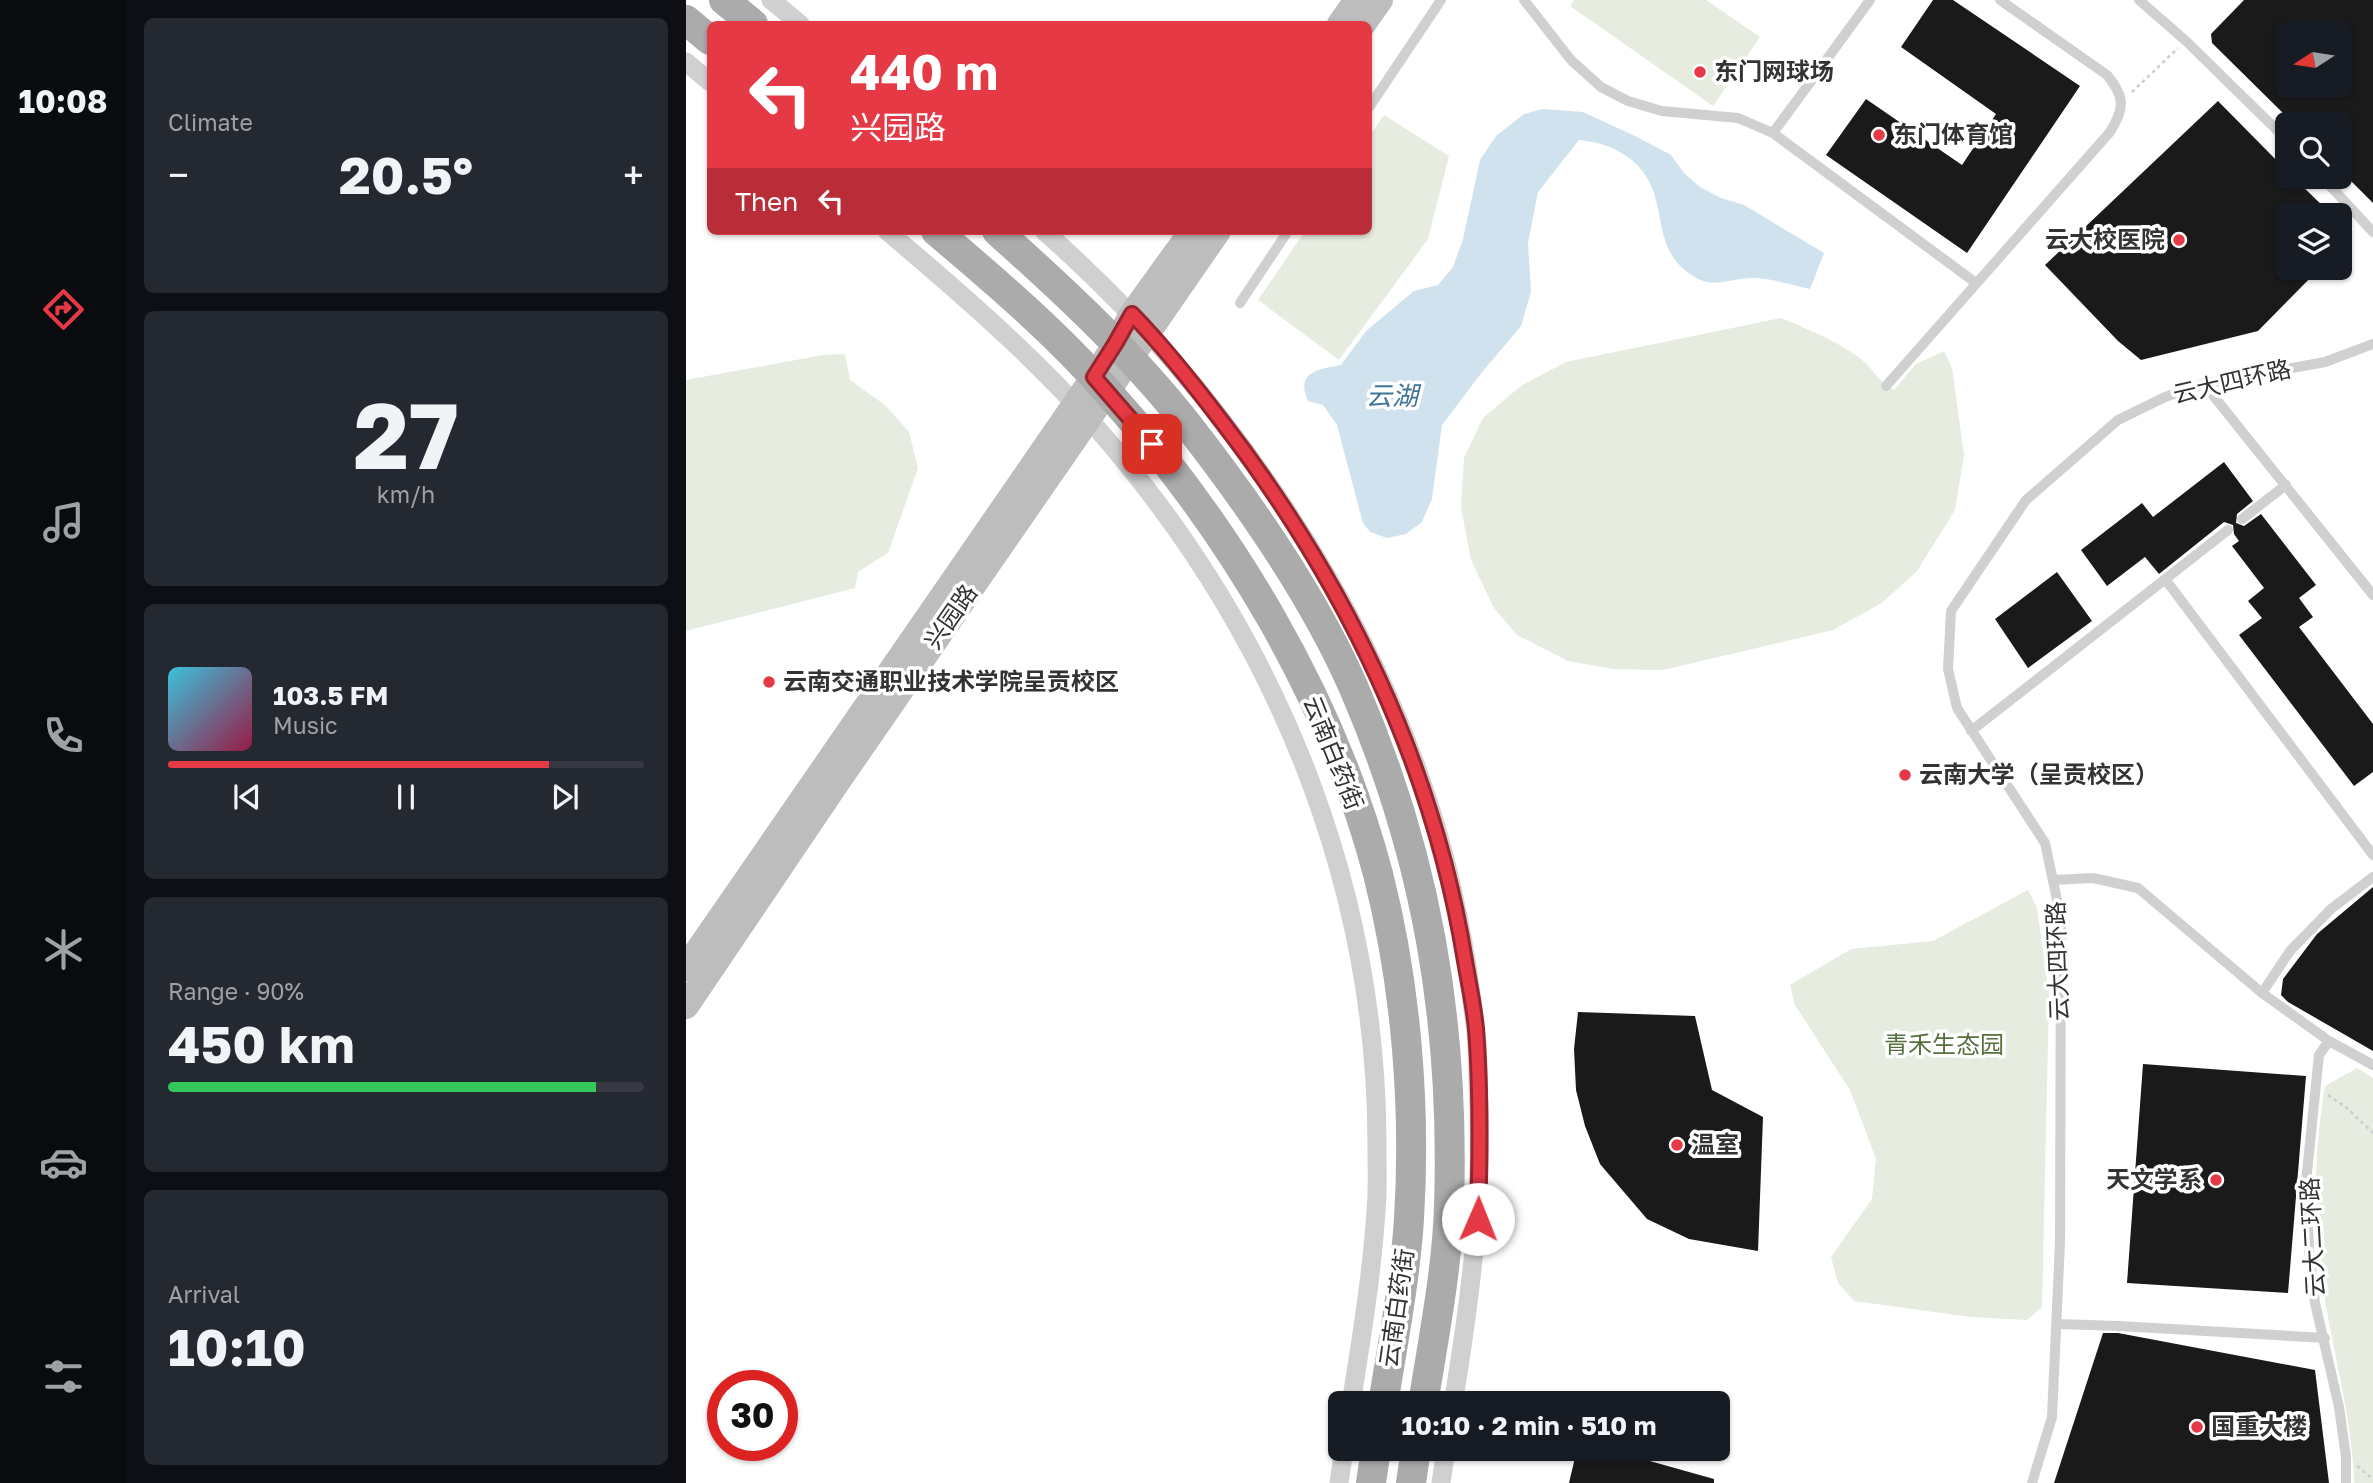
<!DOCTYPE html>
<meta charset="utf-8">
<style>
:root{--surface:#171b24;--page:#242831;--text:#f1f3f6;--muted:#9ea1a6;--line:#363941;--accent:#e63946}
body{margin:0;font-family:"Golos Text","Noto Sans SC",sans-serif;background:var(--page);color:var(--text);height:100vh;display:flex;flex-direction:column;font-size:26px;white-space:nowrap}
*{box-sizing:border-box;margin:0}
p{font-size:23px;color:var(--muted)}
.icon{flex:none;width:38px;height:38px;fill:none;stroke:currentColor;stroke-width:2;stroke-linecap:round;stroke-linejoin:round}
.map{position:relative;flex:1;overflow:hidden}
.drawer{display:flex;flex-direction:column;gap:18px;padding:18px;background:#0d0f14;width:560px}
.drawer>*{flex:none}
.hud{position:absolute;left:21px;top:21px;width:665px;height:214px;border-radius:10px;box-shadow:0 2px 5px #0004;background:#e63946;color:#fff;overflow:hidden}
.needle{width:46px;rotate:258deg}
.fabs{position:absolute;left:1589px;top:21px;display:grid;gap:14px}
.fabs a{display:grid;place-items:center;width:77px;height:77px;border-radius:10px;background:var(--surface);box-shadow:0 2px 5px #0004;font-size:35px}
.speed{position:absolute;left:21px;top:1370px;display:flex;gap:14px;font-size:35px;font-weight:700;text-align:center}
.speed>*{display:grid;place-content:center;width:91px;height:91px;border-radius:50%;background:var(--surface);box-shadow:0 2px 5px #0004;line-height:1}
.speed .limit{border:10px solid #d22;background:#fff;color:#111}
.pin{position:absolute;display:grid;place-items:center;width:60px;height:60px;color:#fff;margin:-30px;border-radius:14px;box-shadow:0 4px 10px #0006}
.me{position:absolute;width:77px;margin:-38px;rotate:1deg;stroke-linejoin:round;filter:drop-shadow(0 0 5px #0008)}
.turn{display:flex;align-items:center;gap:24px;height:147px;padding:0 28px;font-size:32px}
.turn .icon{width:91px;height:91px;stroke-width:2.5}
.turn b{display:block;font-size:49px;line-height:60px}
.then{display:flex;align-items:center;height:66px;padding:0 28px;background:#0003;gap:14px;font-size:26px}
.big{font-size:52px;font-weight:700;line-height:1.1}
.drawer .widget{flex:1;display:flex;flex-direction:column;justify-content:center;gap:10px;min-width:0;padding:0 24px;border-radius:10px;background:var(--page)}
.drawer .dial{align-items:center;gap:0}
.dial b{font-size:91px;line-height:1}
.song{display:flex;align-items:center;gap:21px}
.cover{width:84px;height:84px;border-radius:10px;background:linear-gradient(135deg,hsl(190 70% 55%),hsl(340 70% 35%))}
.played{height:7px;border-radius:4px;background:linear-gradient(90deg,var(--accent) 80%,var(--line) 80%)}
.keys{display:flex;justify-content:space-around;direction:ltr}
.heat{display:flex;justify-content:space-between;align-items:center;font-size:38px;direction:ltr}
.charge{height:10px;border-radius:5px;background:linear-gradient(90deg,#34c759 90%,var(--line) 0)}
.trip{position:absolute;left:642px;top:1391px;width:402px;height:70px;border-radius:10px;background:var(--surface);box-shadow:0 2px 5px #0004;font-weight:700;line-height:70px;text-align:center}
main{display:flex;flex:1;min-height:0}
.tab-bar{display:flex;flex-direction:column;width:126px;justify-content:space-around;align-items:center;background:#090b0e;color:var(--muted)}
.tab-bar .icon{width:49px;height:49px}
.tab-bar .active{color:var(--accent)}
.tab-bar b{font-size:32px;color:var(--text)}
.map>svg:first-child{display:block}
</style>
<main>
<nav class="tab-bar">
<b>10:08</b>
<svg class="icon active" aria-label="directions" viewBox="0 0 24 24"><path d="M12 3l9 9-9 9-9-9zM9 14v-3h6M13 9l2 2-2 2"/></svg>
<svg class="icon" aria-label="music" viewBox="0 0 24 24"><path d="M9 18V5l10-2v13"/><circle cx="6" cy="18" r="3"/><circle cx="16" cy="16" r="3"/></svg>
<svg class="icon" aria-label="phone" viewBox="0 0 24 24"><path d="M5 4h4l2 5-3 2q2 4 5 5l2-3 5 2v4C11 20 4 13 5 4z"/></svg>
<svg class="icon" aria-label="climate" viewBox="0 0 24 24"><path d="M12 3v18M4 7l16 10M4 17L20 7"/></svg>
<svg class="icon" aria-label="car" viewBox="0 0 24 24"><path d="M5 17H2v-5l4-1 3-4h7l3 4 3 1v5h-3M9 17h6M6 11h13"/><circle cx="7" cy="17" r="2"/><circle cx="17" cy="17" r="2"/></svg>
<svg class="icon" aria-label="filters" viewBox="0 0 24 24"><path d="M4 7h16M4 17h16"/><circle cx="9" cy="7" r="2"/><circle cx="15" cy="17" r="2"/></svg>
</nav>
<section class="drawer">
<div class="widget"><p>Climate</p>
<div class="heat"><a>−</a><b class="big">20.5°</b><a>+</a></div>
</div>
<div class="widget dial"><b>27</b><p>km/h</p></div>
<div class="widget">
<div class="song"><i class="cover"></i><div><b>103.5 FM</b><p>Music</p></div></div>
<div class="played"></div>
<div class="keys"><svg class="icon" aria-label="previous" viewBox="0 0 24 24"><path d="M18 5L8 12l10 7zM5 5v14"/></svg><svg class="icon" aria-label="pause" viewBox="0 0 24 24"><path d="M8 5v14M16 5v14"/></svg><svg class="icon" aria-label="next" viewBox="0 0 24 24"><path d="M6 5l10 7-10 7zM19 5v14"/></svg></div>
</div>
<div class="widget"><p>Range · 90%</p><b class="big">450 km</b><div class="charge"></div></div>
<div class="widget"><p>Arrival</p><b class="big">10:10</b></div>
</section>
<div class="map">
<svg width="1687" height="1483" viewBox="0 0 1687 1483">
<rect width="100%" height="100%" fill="#fff"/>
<path fill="#e6ecdf" d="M888,0H1020L1074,37L1027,106L884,6Z
M698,115L763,156L742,239L653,360L572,300L619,231H682L683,137Z
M1095,318C1121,329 1147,339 1171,356C1185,365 1192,382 1208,390L1230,364L1258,351L1266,368L1278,455L1269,510L1231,571L1196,603L1147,630L977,670L926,669L882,661L831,635L808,608L785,560L775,508L778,458L797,418L836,385L880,362Z
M159,354L164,380L199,405L223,432L232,468L202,553L172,572L169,588L0,631V380L137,355Z
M1342,890L1351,908L1363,995L1356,1307L1341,1320L1285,1317L1168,1301L1152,1283L1145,1257L1186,1199L1190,1159L1164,1090L1109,1005L1104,985L1165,949L1247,941Z
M1671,1068L1687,1078V1483H1668C1666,1417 1647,1353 1637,1288C1626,1220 1628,1153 1639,1086Z"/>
<path fill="#cfe2ee" d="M856,109L897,112L949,136L985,155L998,173L1014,187L1035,198L1058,205L1138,253L1124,289C1106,285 1085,278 1066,278C1041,278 1028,291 1004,274C973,252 978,225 968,193C957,159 926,143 893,140L852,192L842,243L845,292L835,326L797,371L756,425L746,499L736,522L720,534L701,538L684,532L677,523L674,512L651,425L637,405L622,401C609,372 633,369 655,365L680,331L728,291L752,285L767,267L777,239L794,160L810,136L838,114Z"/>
<path fill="#1a1a1a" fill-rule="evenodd" d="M1247,0H1267L1394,86L1281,253L1140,155L1180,99L1276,165L1310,114L1215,47Z
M1558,0H1687V203L1654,170V124H1608L1526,43L1525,34ZM1601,33H1654V86H1601Z
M1532,101L1601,171V177H1607L1646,215H1601V268H1634L1572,331L1455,360L1432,341L1359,265Z
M1538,462L1567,501L1551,514L1550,523L1558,526L1575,514L1630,585L1613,598L1627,617L1613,627L1687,724V772L1668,786L1553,635L1576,618L1562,601L1578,588L1546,546L1553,541L1548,534L1547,525L1538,522L1473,574L1459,557L1421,586L1395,550L1456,503L1467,517Z
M1371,572L1406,621L1342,668L1309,619Z
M1687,887V1051L1602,1002L1595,995L1597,979L1631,934Z
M892,1012L1009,1016L1026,1090L1077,1117L1072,1251L1003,1239L961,1219L914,1164L899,1126L890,1090L888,1049Z
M1457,1064L1620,1076L1602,1293L1441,1283Z
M1417,1333H1432L1629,1370L1643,1483H1368Z
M891,1449H921L1028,1479V1483H883Z"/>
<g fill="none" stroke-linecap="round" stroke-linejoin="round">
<path stroke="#cdcdcd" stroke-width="2.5" stroke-dasharray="3.5 3.5" stroke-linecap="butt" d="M1446,92L1492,48
M1642,1095L1661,1108L1687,1133
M1671,1466L1687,1479"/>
<path stroke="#d0d0d0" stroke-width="10" d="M838,0L885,60L915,87L942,101L976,111L1052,118L1087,133
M1184,0L1087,133L1290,283
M1453,0L1500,41L1601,140
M682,109L755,0
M1636,177L1687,232
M554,303L602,231
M1518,384L1687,595
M1200,386L1424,132C1439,108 1439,97 1421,75L1314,0
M1556,519L1600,485
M1479,579L1687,855
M1285,731L1542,530
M1367,880L1407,878L1452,888L1576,993L1643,1041
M1576,993L1604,951L1645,909L1687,877
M1371,1324L1433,1326L1639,1338
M1346,1483L1366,1417L1374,1242L1375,919L1359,843L1271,708L1262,669L1265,611L1340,500L1432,420L1479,397L1518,384L1639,362L1687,344
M1660,1483V1457L1653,1407L1629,1303L1623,1249L1620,1182L1633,1055L1643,1041L1687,1065"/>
<path stroke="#d0d0d0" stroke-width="19" d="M85,0L114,24
M0,62L24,82
M201,231C284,301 368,374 437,459C598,655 692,895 691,1150C691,1170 692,1191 690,1210C686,1275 675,1340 665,1404
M358,231C532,384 680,597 748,820C768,886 781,956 789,1025C792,1045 792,1065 792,1084C798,1194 785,1295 767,1404
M653,1483L658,1449
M755,1483L760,1449"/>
<path stroke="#bdbdbd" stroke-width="26" d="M654,24L671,0
M677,24L694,0
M0,968L408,377L430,344L446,314L506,231
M0,1006L152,781L532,231"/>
<path stroke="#ababab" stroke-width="30" d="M38,0L67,24
M0,20L24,40
M250,231C309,281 369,332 420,390C543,528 645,695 692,874C720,983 730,1106 723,1219C719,1280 707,1342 697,1404
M311,231C378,291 445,353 501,424C562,502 627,595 667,686C741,856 769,1022 763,1207C761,1270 747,1341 737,1404
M685,1483L690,1449
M725,1483L730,1449"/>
</g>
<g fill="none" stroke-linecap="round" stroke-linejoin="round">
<defs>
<path id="route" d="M466,444L408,377L429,344L446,314C479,348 509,386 537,423C659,582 747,763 779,961C783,984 788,1007 790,1029C795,1092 794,1156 792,1219"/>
</defs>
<use href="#route" stroke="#96252e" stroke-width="18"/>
<use href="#route" stroke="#e63946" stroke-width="12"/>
</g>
<g fill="#e63946" stroke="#fff" stroke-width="2.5">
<circle cx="1014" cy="72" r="7"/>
<circle cx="1193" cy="135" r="7"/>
<circle cx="1493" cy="240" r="7"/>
<circle cx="83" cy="682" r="7"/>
<circle cx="1219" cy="775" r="7"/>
<circle cx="991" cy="1145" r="7"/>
<circle cx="1530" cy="1180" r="7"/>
<circle cx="1511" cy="1427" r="7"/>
</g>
<g text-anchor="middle" stroke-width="7" stroke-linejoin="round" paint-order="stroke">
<g font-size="24" font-weight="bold" fill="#333" stroke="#fff" text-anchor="start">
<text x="1028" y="80">东门网球场</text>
<text x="1207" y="143">东门体育馆</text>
<text x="1479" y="248" text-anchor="end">云大校医院</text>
<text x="97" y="690">云南交通职业技术学院呈贡校区</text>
<text x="1233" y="783">云南大学（呈贡校区）</text>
<text x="1005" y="1153">温室</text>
<text x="1516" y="1188" text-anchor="end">天文学系</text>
<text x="1525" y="1435">国重大楼</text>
</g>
<g font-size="24" fill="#333" stroke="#fff">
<text transform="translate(1546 382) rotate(-13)" y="8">云大四环路</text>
<text transform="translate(265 617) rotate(-55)" y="8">兴园路</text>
<text transform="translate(647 753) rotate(68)" y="8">云南白药街</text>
<text transform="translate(1372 961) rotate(-92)" y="8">云大四环路</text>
<text transform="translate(1627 1237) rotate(-93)" y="8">云大二环路</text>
<text transform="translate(711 1308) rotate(-82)" y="8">云南白药街</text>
</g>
<g font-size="24" fill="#56703f" stroke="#fff">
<text x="1258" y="1053">青禾生态园</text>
</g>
<g font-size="26" font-style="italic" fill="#3f7597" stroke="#fff">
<text x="706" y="405">云湖</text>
</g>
</g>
</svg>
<div class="fabs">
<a><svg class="needle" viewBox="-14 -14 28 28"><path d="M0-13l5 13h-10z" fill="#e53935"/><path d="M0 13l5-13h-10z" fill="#9ea1a6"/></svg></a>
<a><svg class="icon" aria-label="search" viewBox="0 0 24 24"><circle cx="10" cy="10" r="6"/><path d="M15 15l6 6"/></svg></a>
<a><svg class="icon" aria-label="layers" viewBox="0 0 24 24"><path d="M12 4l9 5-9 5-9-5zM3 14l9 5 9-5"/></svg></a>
</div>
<div class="speed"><div class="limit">30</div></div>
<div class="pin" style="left:466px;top:444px;background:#d93025"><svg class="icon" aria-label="arrive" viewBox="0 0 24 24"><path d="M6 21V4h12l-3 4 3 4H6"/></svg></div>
<svg class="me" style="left:792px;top:1219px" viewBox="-20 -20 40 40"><circle r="19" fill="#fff"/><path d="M0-13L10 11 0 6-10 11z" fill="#e63946"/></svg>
<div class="trip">10:10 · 2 min · 510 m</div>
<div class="hud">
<div class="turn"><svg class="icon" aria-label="left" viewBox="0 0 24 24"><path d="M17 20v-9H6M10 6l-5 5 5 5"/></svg><div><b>440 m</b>兴园路</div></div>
<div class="then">Then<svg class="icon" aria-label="left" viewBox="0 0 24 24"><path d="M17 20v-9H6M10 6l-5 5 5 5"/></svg></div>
</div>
</div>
</main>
